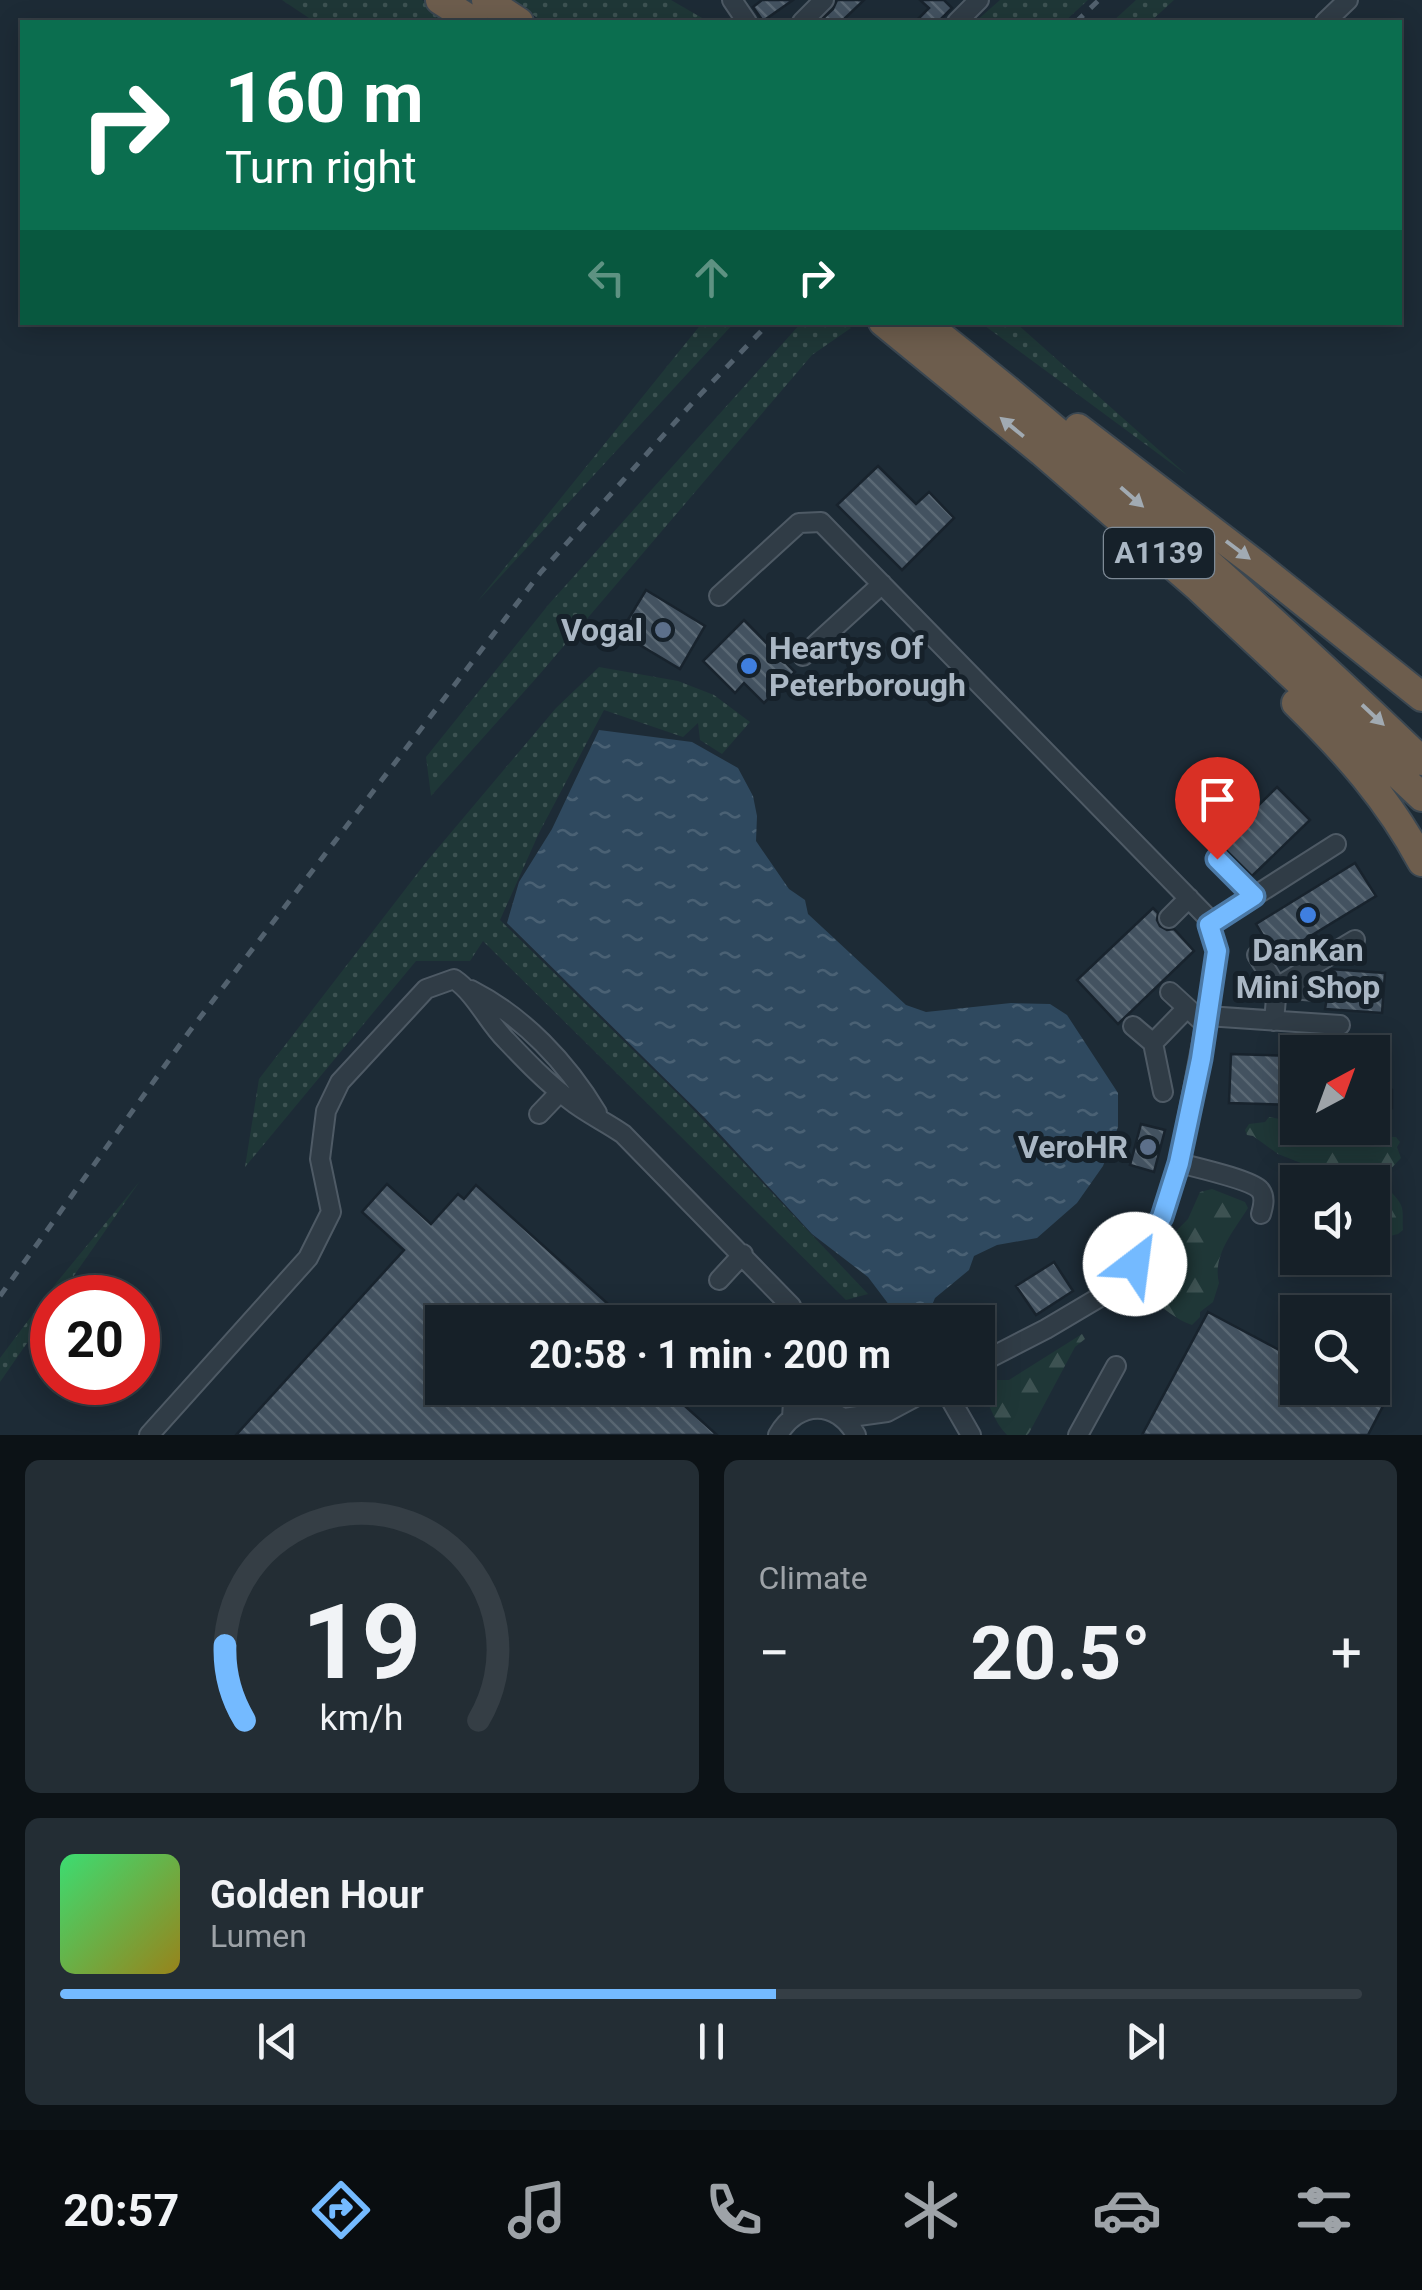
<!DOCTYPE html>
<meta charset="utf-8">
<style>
:root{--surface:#162028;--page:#232d34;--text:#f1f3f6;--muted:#9ea3a8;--line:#353e45;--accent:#74baff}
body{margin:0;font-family:Roboto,sans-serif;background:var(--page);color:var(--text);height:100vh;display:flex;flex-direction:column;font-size:38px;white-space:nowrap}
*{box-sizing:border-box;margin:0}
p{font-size:32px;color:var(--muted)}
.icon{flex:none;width:55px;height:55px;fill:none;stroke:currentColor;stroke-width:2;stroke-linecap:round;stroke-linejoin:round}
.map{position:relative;height:1435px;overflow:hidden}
.side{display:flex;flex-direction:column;gap:25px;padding:25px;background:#0c1216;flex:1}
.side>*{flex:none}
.hud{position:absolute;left:20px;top:20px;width:1382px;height:305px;border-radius:0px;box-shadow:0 5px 25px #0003,0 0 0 2px var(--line);background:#0b6e4f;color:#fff;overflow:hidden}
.needle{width:65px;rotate:41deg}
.fabs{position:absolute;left:1280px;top:1035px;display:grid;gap:20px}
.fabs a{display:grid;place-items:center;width:110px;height:110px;border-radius:0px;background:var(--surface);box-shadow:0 5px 25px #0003,0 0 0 2px var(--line);font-size:50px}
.speed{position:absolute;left:30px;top:1275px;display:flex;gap:20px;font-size:50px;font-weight:700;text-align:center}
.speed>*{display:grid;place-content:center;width:130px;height:130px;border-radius:50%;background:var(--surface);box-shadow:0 5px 25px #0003,0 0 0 2px var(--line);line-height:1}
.speed .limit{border:15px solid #d22;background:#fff;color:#111}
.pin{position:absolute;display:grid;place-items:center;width:85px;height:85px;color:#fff;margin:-102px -42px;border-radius:50% 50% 50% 0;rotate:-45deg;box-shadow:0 0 10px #0007}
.pin .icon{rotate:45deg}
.me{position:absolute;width:110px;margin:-55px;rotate:30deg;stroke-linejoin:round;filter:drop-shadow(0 0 8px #0008)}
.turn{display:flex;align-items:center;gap:35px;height:210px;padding:0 40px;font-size:45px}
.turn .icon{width:130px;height:130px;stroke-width:2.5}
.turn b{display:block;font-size:70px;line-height:85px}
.lanes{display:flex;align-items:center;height:95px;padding:0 40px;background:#0003;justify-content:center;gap:50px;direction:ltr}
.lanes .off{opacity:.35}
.big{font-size:75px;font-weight:700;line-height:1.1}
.side .card{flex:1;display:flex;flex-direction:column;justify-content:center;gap:15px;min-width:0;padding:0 35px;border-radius:15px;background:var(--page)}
.side .dial{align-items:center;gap:0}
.dial svg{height:260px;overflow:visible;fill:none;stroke:var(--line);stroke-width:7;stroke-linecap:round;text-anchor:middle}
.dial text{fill:var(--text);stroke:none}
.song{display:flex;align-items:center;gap:30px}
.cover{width:120px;height:120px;border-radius:15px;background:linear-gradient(135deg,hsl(140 70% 55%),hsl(50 70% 35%))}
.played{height:10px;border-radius:5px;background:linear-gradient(90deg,var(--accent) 55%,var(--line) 55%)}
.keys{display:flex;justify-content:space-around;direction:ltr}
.heat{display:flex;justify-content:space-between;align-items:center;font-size:55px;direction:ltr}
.side .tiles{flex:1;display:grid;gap:25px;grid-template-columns:1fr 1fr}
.card:last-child{grid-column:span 2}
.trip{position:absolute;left:425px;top:1305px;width:570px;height:100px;border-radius:0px;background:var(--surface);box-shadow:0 5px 25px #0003,0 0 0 2px var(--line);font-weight:700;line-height:100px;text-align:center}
.menu{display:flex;height:160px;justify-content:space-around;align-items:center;background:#090d10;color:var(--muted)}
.menu .icon{width:70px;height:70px}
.menu .selected{color:var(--accent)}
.menu b{font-size:45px;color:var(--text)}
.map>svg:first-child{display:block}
</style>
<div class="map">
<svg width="1422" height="1435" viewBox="0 0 1422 1435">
<defs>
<pattern id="grass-dots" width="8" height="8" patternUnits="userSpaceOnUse" patternTransform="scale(2.5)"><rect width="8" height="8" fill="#1f3737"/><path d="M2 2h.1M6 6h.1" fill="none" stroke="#3d5252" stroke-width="1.8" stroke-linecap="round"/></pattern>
<pattern id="forest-firs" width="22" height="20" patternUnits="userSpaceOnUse" patternTransform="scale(2.5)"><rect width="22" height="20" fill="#1f3737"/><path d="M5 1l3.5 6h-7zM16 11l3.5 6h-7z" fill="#3d5252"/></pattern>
<pattern id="water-ripples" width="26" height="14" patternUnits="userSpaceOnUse" patternTransform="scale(2.5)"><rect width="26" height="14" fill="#2f495f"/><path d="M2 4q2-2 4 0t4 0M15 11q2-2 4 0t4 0" fill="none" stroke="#4a6174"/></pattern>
<pattern id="building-back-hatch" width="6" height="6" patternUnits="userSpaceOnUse" patternTransform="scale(2.5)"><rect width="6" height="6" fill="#435260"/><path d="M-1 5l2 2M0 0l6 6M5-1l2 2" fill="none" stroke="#5b6975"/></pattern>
</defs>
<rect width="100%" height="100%" fill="#1d2b36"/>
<path fill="url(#grass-dots)" d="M282,0H422L455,22H315Z
M512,0H671L709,22H543Z
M1000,0H1088L1064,22H975Z
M1136,0H1174L1150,22H1112Z
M702,323H734L477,602Z
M801,323H845L851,328L812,355L539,675L431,796L426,757L549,604Z
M981,323H1016L1187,475Z
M599,667L678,681L714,695L750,722L722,754L700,740L698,723L683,737L604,710L539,833L500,920L684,1100L868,1294L846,1300L483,941L470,961H416L245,1167L259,1079L427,861L556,708Z
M140,1181L59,1297L52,1298V1307L0,1382V1358L57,1282Z"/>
<path fill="url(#forest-firs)" d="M1269,1117L1297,1122L1298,1128H1305L1314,1136L1338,1144C1346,1142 1355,1145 1363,1142C1378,1137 1379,1136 1396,1137L1400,1142L1397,1147L1401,1158L1383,1177C1386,1191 1396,1194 1401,1205C1404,1212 1402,1222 1403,1230L1398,1234L1390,1236L1384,1226L1373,1223L1372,1182H1323L1301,1163L1278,1154L1253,1136L1247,1135L1245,1130L1249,1124L1265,1122Z
M1212,1189L1245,1202L1248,1208C1234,1231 1212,1255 1219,1283L1213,1302L1200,1312V1317L1192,1325C1176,1320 1163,1307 1148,1297L1146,1285L1157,1271L1158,1261L1175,1242L1176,1231L1188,1219L1200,1192Z
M1082,1334L1085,1339L1075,1347L1029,1433L1027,1435H1007C994,1422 991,1407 982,1391L992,1380H1009Z"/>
<path fill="url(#water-ripples)" d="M599,730L692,742L738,768L753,796L757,816L756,841L789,889L805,900L808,914L906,1005L926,1012L1011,1003L1050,1004L1067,1015L1118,1093V1127L1103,1166L1077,1203L1037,1238L997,1245L974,1256L969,1270L935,1298L925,1322H902L868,1277L812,1234L705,1118L507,923L519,882L552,829Z"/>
<path fill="url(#building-back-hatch)" stroke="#18232d" stroke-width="2.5" d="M762,0H793L763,21L753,7Z
M837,0H864L841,22H819L833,9Z
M920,0H944L952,8L938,22H915L929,8Z
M878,466L916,504L929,492L954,518L902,570L837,505Z
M646,590L705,626L680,669L620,633Z
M744,620L795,672L764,703L744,683L735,693L703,661Z
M1277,787L1310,820L1252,876L1226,850L1217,846Z
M1355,863L1376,896L1276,957L1256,924Z
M1153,908L1158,913L1157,920L1160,926L1167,930L1174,929L1194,951L1118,1024L1077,980Z
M1330,969L1385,973L1382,1013L1325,1009L1328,991L1327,971Z
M1231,1054L1298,1056V1105L1229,1103Z
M1372,1076L1392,1090V1108H1372Z
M1141,1124L1165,1130L1154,1172L1130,1165Z
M387,1184L431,1224L458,1194L464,1199L476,1185L628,1322H442V1388H665L717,1435H236L404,1250L362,1212Z
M1054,1262L1073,1291L1036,1315L1016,1286Z
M1208,1312L1298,1360V1388H1348L1383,1406L1368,1435H1142Z"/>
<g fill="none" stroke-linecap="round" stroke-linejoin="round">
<defs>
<path id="minor" d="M732,0L747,22
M802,22L824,0
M957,22L979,0
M1325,22L1348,0
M719,596L799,523L821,522L1207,917L1217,951L1207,1016L1179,1163L1162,1217L1135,1264L1100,1297L1046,1329L978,1364
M803,656L882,584
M1217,859L1254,896
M1169,918L1189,898
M1209,925L1336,844
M1257,955L1277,987L1274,1021
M1277,987L1355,940
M1278,988L1316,991
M471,990C524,1017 567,1063 597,1113
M1170,992L1206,1025
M1207,1016L1340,1025
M1133,1026L1153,1043L1163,1092
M1153,1043L1187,1008
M539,1114L560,1092
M1179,1163C1194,1167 1252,1180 1260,1190C1266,1197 1263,1207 1261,1214
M1110,1239L1137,1260
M719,1280L743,1254
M944,1388L971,1435
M792,1417L794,1388
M844,1418L887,1412L932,1388
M149,1435L308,1258L331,1212L320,1159L326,1111L340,1082L426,989L454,979C476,994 487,1021 506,1040C526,1061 546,1082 570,1100C586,1113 606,1122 623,1134L791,1306L798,1322
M778,1435C798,1400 837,1400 856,1435
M1078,1435L1116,1366"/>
<path id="highway" d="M440,0L474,22
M486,0L519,22
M883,322L1042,452L1199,588L1422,797
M923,322C1097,459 1262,608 1422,761
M1078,428L1257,565L1422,697
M1296,703C1347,753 1388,799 1422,862"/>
</defs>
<use href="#minor" stroke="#4e5a65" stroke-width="22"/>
<use href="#highway" stroke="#3b4751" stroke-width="32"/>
<use href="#minor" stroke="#303c46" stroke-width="18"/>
<use href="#highway" stroke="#6d5d4d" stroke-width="28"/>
<path stroke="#52616e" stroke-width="5" stroke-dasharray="10 10" stroke-linecap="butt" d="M1076,22L1099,0
M0,1296L189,1032L541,572L695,400L770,322"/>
</g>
<defs><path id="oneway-solid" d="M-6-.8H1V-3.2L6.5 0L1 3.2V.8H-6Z" transform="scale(2.5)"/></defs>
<g fill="#a1aab2">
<use href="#oneway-solid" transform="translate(1012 427) rotate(-141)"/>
<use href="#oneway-solid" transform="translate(1132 497) rotate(41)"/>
<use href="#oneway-solid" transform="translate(1238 550) rotate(37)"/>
<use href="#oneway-solid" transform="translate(1373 715) rotate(43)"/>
</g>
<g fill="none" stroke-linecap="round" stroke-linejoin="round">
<defs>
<path id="route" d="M1135,1264L1162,1217L1179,1163L1201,1059L1217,951L1209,925L1254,896L1217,859"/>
</defs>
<use href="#route" stroke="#4b79a6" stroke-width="25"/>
<use href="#route" stroke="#74baff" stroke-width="18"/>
</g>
<g fill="#5c6f8a" stroke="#16212a" stroke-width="4">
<circle cx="663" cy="630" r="10"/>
<circle cx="1148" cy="1147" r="10"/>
</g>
<g fill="#3f7fe0" stroke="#16212a" stroke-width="4">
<circle cx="749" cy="666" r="10"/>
<circle cx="1308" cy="915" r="10"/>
</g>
<g text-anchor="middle" stroke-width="10" stroke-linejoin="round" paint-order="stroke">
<rect fill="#16212a" stroke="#7e8a96" stroke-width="2.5" x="1104" y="528" width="110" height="50" rx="8"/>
<g font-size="30" font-weight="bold" fill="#aab7c4">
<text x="1159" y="563">A1139</text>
</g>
<g font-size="32" font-weight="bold" fill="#aab7c4" stroke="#16212a" text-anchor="end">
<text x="643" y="641">Vogal</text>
<text x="769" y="659" text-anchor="start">Heartys Of<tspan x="769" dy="37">Peterborough</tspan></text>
<text x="1308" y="961" text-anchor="middle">DanKan<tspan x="1308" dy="37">Mini Shop</tspan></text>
<text x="1128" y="1158">VeroHR</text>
</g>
</g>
</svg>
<div class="fabs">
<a><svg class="needle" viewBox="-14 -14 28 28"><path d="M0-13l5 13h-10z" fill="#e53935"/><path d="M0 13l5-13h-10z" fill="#9ea3a8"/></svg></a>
<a><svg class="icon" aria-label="sound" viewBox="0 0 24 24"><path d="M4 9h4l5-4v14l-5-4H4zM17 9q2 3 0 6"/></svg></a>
<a><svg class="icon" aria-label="search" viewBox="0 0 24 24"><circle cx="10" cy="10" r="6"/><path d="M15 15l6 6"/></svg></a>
</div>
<div class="speed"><div class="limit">20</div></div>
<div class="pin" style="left:1217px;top:859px;background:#d93025"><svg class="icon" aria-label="arrive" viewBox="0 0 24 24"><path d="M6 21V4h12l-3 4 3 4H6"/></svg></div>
<svg class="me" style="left:1135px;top:1264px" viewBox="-20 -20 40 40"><circle r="19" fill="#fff"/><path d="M0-13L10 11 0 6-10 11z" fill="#74baff"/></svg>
<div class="trip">20:58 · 1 min · 200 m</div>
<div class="hud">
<div class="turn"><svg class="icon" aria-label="right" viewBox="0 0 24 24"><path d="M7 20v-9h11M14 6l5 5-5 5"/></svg><div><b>160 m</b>Turn right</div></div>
<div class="lanes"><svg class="icon off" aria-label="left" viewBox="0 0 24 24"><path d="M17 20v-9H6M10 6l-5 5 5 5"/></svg><svg class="icon off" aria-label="ahead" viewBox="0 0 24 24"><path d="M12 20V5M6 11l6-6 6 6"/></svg><svg class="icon" aria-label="right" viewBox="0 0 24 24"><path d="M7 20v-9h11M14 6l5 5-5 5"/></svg></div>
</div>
</div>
<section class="side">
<div class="tiles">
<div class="card dial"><svg viewBox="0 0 100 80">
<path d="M14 69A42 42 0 1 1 86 69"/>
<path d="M14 69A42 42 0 0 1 8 46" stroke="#74baff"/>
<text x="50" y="56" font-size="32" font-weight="700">19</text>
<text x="50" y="72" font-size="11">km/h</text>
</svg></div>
<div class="card"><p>Climate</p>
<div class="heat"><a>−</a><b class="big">20.5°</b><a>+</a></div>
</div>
<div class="card">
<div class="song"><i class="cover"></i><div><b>Golden Hour</b><p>Lumen</p></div></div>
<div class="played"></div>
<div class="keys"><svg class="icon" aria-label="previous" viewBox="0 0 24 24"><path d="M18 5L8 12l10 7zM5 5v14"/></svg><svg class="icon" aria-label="pause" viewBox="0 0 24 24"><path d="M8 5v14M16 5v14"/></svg><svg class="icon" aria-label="next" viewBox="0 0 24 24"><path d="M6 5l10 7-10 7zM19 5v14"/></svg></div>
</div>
</div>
</section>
<nav class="menu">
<b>20:57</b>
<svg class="icon selected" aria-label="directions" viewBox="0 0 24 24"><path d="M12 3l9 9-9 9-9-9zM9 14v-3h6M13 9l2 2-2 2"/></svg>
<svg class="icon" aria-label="music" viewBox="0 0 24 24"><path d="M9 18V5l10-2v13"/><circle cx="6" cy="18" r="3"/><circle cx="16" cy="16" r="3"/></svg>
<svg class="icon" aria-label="phone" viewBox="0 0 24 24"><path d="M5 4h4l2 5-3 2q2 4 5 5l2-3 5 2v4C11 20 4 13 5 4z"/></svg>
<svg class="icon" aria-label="climate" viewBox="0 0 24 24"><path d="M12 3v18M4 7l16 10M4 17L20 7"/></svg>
<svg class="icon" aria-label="car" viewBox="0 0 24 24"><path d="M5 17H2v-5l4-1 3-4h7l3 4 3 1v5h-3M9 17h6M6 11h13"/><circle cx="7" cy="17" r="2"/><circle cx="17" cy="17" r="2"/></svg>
<svg class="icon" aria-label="filters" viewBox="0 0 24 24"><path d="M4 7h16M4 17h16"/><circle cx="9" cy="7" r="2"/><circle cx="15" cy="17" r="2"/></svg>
</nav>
